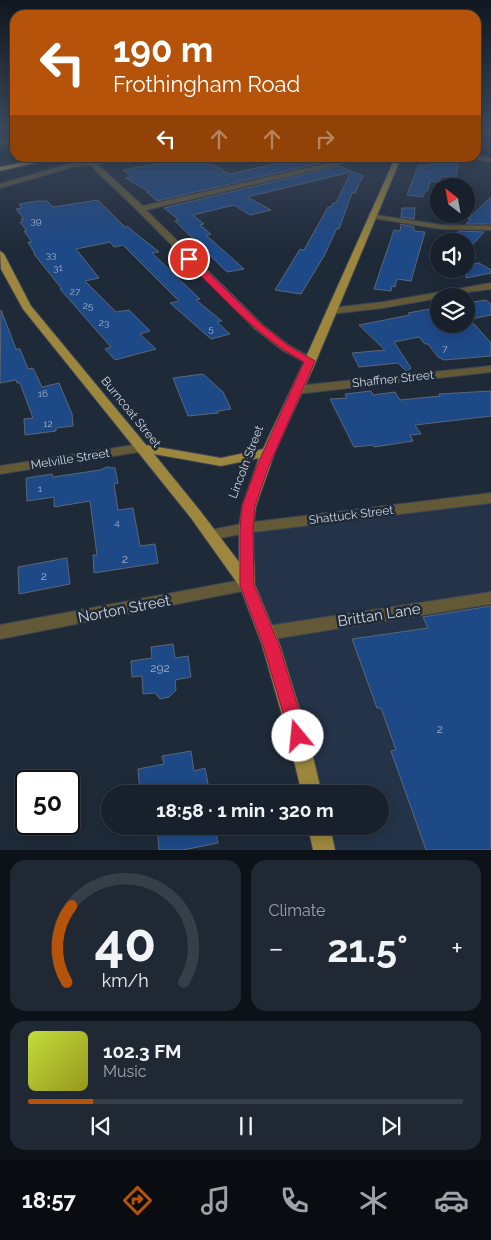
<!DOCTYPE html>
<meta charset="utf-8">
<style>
:root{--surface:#17202b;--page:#202833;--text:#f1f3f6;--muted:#9ea3a9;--line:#363e47;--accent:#b45309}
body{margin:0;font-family:Raleway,sans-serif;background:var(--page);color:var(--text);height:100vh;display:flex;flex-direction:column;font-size:19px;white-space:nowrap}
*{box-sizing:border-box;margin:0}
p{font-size:16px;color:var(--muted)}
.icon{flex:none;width:28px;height:28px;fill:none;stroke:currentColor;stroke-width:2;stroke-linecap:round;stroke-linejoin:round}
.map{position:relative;height:850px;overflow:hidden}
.side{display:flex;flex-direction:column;gap:10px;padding:10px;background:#0d1218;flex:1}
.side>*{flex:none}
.guide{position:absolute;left:10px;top:10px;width:471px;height:152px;border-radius:15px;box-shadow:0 2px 12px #0003,0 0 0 1px var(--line);background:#b45309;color:#fff;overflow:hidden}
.needle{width:32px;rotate:329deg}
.buttons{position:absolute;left:430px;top:178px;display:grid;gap:10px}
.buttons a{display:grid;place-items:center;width:45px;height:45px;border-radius:50%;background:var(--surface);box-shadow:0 2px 12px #0003,0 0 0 1px var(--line);font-size:25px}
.speed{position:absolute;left:15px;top:770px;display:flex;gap:10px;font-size:25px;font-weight:700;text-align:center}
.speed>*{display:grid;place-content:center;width:65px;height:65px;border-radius:50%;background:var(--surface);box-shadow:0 2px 12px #0003,0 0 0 1px var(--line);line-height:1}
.speed .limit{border:2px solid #111;border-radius:8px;background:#fff;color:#111}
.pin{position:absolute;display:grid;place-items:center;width:42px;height:42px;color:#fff;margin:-21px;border:2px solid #fff;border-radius:50%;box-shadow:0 1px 5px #0007}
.me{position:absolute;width:55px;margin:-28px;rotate:343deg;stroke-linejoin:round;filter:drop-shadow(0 0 4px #0008)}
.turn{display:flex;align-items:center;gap:18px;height:105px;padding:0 20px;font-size:22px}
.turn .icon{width:65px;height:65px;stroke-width:2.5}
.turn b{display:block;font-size:35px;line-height:42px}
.lanes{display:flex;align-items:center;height:48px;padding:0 20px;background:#0003;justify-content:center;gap:25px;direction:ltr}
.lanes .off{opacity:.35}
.big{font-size:38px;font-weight:700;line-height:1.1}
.side .card{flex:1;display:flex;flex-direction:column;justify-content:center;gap:8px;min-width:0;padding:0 18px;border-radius:15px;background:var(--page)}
.side .dial{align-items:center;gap:0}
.dial svg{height:130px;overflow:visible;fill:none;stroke:var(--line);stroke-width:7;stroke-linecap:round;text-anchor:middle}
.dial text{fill:var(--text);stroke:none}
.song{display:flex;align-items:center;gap:15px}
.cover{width:60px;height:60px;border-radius:8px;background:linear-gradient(135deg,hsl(70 70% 55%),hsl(60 70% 35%))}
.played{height:5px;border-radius:2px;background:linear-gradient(90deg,var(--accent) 15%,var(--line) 15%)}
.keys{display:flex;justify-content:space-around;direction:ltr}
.heat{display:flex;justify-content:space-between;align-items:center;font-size:28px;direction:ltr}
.side .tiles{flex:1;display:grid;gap:10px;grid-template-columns:1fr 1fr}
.card:last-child{grid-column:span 2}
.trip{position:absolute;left:101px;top:785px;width:288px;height:50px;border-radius:25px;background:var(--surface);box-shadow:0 2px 12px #0003,0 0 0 1px var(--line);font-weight:700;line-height:50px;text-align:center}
.tab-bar{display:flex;height:80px;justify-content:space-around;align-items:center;background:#090d11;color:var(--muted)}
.tab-bar .icon{width:35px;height:35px}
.tab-bar .on{color:var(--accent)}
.tab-bar b{font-size:22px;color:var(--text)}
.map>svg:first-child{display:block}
</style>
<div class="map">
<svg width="491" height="850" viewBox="0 0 491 850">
<rect width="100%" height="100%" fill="#1f2a39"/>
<path fill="#253348" d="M491,498V850H324L319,826H380V794H312L247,585L246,528Z"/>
<path fill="#1e4987" stroke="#5b6678" d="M168,158H190L199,163L206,161L230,174L301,158H318L328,161L157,201L147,192H149L126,178L132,177L123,170L174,161Z
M431,158L459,159L456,178L441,176L439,182L430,181L428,191H425L423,197L407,195L418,166L429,165Z
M339,166L363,176L355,193H352L339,229L337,228L324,256L301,294L275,290L300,249L304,250L328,207H331L333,203H336L351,172L247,197L271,210L250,215L234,205L193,215L204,224L200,225L211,234L206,235L244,269L227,272L175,221L179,220L164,208Z
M491,197V224H466L471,219H468Z
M98,200L125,227H128L159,252L152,253L200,299L196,300L222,321L217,322L230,334L211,339L170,303L179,301L123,245L114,247L110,242L76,249L99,278L85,281L116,312L129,310L150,331L140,334L156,349L115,360L105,349L111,347L60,289H62L34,254H35L28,242H32L24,231H27L20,222L23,221L21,219H24L16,209L22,208L19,204L38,201H47L53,207Z
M402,208H415L414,219L401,217Z
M401,224L414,227V231L425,232L411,281L397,279L395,287L392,286L391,291L374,289L394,230L400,231Z
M459,231L484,232L473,244L451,239Z
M479,263L491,270V273L466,278V265Z
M486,300L491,304V315L466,320V303Z
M430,309L439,317V324H474L491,343V356L444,360L438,357L428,344H425L419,337L394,342L411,368L407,372L398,363L359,367L352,353L385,350L359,325L410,315L408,313Z
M1,310L16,349H20L28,369L33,368L42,387L59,383L72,414L73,426L56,428V431L25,435L24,419L33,418L20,383H17L16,380L0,383Z
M203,374L223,392L231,409L218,411V413L188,416L173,378Z
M371,391L373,395L395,392L400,400L440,396L439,394L491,391V416L415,425L421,434L410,435L413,441L374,447L373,445L354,447L330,399L347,398L345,394Z
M107,467L115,468L118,483L114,484L118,510L133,508L140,546L155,544L158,563L94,573L93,555H97L90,501L54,507V497L27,501L26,478L52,474L53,477L100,470Z
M67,558L70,584L19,594L18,567Z
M491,606V850H426L391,751L396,750L381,708H377L352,639L428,628L423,617Z
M173,644L175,658L188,656L191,677L175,680L176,690L169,697L160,699L155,693L143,694L142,676L132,677L131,661L152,658L151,647Z
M191,751L194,771L205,768L210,794H140L138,769L164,764L162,756Z
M157,826H215L218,843L183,850H159Z"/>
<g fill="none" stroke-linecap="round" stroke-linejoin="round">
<defs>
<path id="minor" d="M476,129L491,130V134L476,132Z
M15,138V142L0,145V141Z
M476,156L491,158V162L471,158Z
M115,158H130L97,164L143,206L351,158H360L357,160L146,210L263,325L290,346L314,359L316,361L314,363H306L282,350L255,329L134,207L90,165L73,167L0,188V184L72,163Z
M369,214L442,225L491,226V230L442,229L372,218H369Z
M491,283V289L439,296V298L383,308L331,314L326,311L331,308L383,302Z
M491,366V372L296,394L290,390L296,386Z
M140,444L146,448L145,451L0,474V466Z
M491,493V503L246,533L211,540L206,539L204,535L206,531L246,523Z
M247,579L253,581L255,585L253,589L0,639V625Z
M491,592V604L267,640L261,638L258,633L261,628L267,626Z"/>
<path id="major" d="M395,158H401L314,366L275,452L256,506L253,528L255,585L280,645L308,736L322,794H302L288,736L262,645L240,587L191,518L23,309L1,269L0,251L4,254L31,306L146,445L221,458L263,449L302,366ZM154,454L221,466L259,458L242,506L239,528V562L201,512Z
M308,826H330L335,850H313Z"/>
<path id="highway" d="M43,158H56L0,171V167Z"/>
</defs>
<use href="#minor" stroke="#3b4553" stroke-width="2"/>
<use href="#major" stroke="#3b4553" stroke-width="2"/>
<use href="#highway" stroke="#3b4553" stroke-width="2"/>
<use href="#minor" fill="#635937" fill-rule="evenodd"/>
<use href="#major" fill="#9d873e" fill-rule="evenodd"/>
<use href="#highway" fill="#b3993e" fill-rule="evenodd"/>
</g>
<linearGradient id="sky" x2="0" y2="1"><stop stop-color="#11171f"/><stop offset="0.52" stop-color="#3c4a5f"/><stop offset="1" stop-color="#3c4a5f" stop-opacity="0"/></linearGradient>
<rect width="491" height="248" fill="url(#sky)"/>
<path fill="#e11d48" stroke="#92132f" d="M186,257H192L262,325L289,346L315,361L268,468L255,506L253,528L254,585L279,645L307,736L305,741L298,744L292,741L290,736L263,645L240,585V528L242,506L256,468L304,362C258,337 224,298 186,261Z"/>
<g text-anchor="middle" stroke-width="5" stroke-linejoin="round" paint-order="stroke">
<g font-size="10" fill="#a1b1c8">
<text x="36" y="224">39</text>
<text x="51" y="258">33</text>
<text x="58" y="271">31</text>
<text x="75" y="295">27</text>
<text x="88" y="309">25</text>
<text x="104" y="326">23</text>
<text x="211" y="332">5</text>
<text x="445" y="352">7</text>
<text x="43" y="397">16</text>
<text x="48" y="427">12</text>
<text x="40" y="492">1</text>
<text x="117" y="526">4</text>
</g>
<g font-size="12" fill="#cdd4de" stroke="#1f2a39">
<text transform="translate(393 379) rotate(-6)" y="4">Shaffner Street</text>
<text transform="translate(131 412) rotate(51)" y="4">Burncoat Street</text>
<text transform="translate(70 459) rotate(-9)" y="4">Melville Street</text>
<text transform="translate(246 462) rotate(-69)" y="4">Lincoln Street</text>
<text transform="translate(351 515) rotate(-7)" y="4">Shattuck Street</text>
</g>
<g font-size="12" fill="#a1b1c8">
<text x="125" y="563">2</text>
<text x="44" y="580">2</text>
<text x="160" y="672">292</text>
<text x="440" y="733">2</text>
</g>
<g font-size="15" fill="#cdd4de" stroke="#1f2a39">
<text transform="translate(124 609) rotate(-11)" y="5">Norton Street</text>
<text transform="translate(379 615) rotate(-9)" y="5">Brittan Lane</text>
</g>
</g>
</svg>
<div class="buttons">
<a><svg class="needle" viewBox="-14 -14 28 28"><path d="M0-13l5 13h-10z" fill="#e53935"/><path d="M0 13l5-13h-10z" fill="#9ea3a9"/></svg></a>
<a><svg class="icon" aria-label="sound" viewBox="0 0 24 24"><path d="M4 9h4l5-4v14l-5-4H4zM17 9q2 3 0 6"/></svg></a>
<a><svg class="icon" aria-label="layers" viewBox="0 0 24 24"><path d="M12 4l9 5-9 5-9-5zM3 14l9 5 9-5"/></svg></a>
</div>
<div class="speed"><div class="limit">50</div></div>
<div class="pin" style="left:189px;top:259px;background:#d93025"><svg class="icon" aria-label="arrive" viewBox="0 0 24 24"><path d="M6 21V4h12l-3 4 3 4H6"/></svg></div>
<svg class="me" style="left:298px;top:736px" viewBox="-20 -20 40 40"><circle r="19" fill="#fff"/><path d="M0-13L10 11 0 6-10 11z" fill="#e11d48"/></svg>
<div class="trip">18:58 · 1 min · 320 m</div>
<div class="guide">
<div class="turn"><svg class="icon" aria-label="left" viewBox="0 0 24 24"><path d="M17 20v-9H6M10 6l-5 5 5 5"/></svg><div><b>190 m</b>Frothingham Road</div></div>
<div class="lanes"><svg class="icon" aria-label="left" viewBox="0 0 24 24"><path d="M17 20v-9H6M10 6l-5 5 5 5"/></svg><svg class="icon off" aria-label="ahead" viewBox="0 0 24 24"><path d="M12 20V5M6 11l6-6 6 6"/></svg><svg class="icon off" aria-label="ahead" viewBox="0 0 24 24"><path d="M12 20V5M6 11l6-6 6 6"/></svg><svg class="icon off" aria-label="right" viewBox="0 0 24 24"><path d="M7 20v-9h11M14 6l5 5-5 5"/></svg></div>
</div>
</div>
<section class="side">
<div class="tiles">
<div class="card dial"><svg viewBox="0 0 100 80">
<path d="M14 69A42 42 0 1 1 86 69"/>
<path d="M14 69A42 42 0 0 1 17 22" stroke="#b45309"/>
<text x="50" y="56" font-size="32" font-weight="700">40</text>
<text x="50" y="72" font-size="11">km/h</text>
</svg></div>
<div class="card"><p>Climate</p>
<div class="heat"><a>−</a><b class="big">21.5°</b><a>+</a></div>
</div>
<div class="card">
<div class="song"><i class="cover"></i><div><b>102.3 FM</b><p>Music</p></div></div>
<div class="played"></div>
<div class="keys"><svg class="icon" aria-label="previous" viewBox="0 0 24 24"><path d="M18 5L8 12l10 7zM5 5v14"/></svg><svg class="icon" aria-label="pause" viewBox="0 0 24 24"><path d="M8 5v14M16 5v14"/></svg><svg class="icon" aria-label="next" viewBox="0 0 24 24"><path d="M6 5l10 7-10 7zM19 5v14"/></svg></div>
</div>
</div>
</section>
<nav class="tab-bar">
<b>18:57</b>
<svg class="icon on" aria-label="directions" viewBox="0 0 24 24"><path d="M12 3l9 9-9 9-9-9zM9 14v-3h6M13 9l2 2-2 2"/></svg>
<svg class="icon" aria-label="music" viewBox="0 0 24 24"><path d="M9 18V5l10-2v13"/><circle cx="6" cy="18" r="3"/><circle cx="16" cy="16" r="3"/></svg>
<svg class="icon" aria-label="phone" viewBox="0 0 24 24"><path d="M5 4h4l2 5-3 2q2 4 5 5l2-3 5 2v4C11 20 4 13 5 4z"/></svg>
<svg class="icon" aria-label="climate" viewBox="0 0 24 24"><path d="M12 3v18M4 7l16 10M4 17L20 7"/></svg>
<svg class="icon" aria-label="car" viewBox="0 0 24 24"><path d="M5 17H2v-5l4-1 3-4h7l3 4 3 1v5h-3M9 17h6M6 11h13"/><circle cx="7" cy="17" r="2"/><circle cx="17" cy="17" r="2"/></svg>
</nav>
